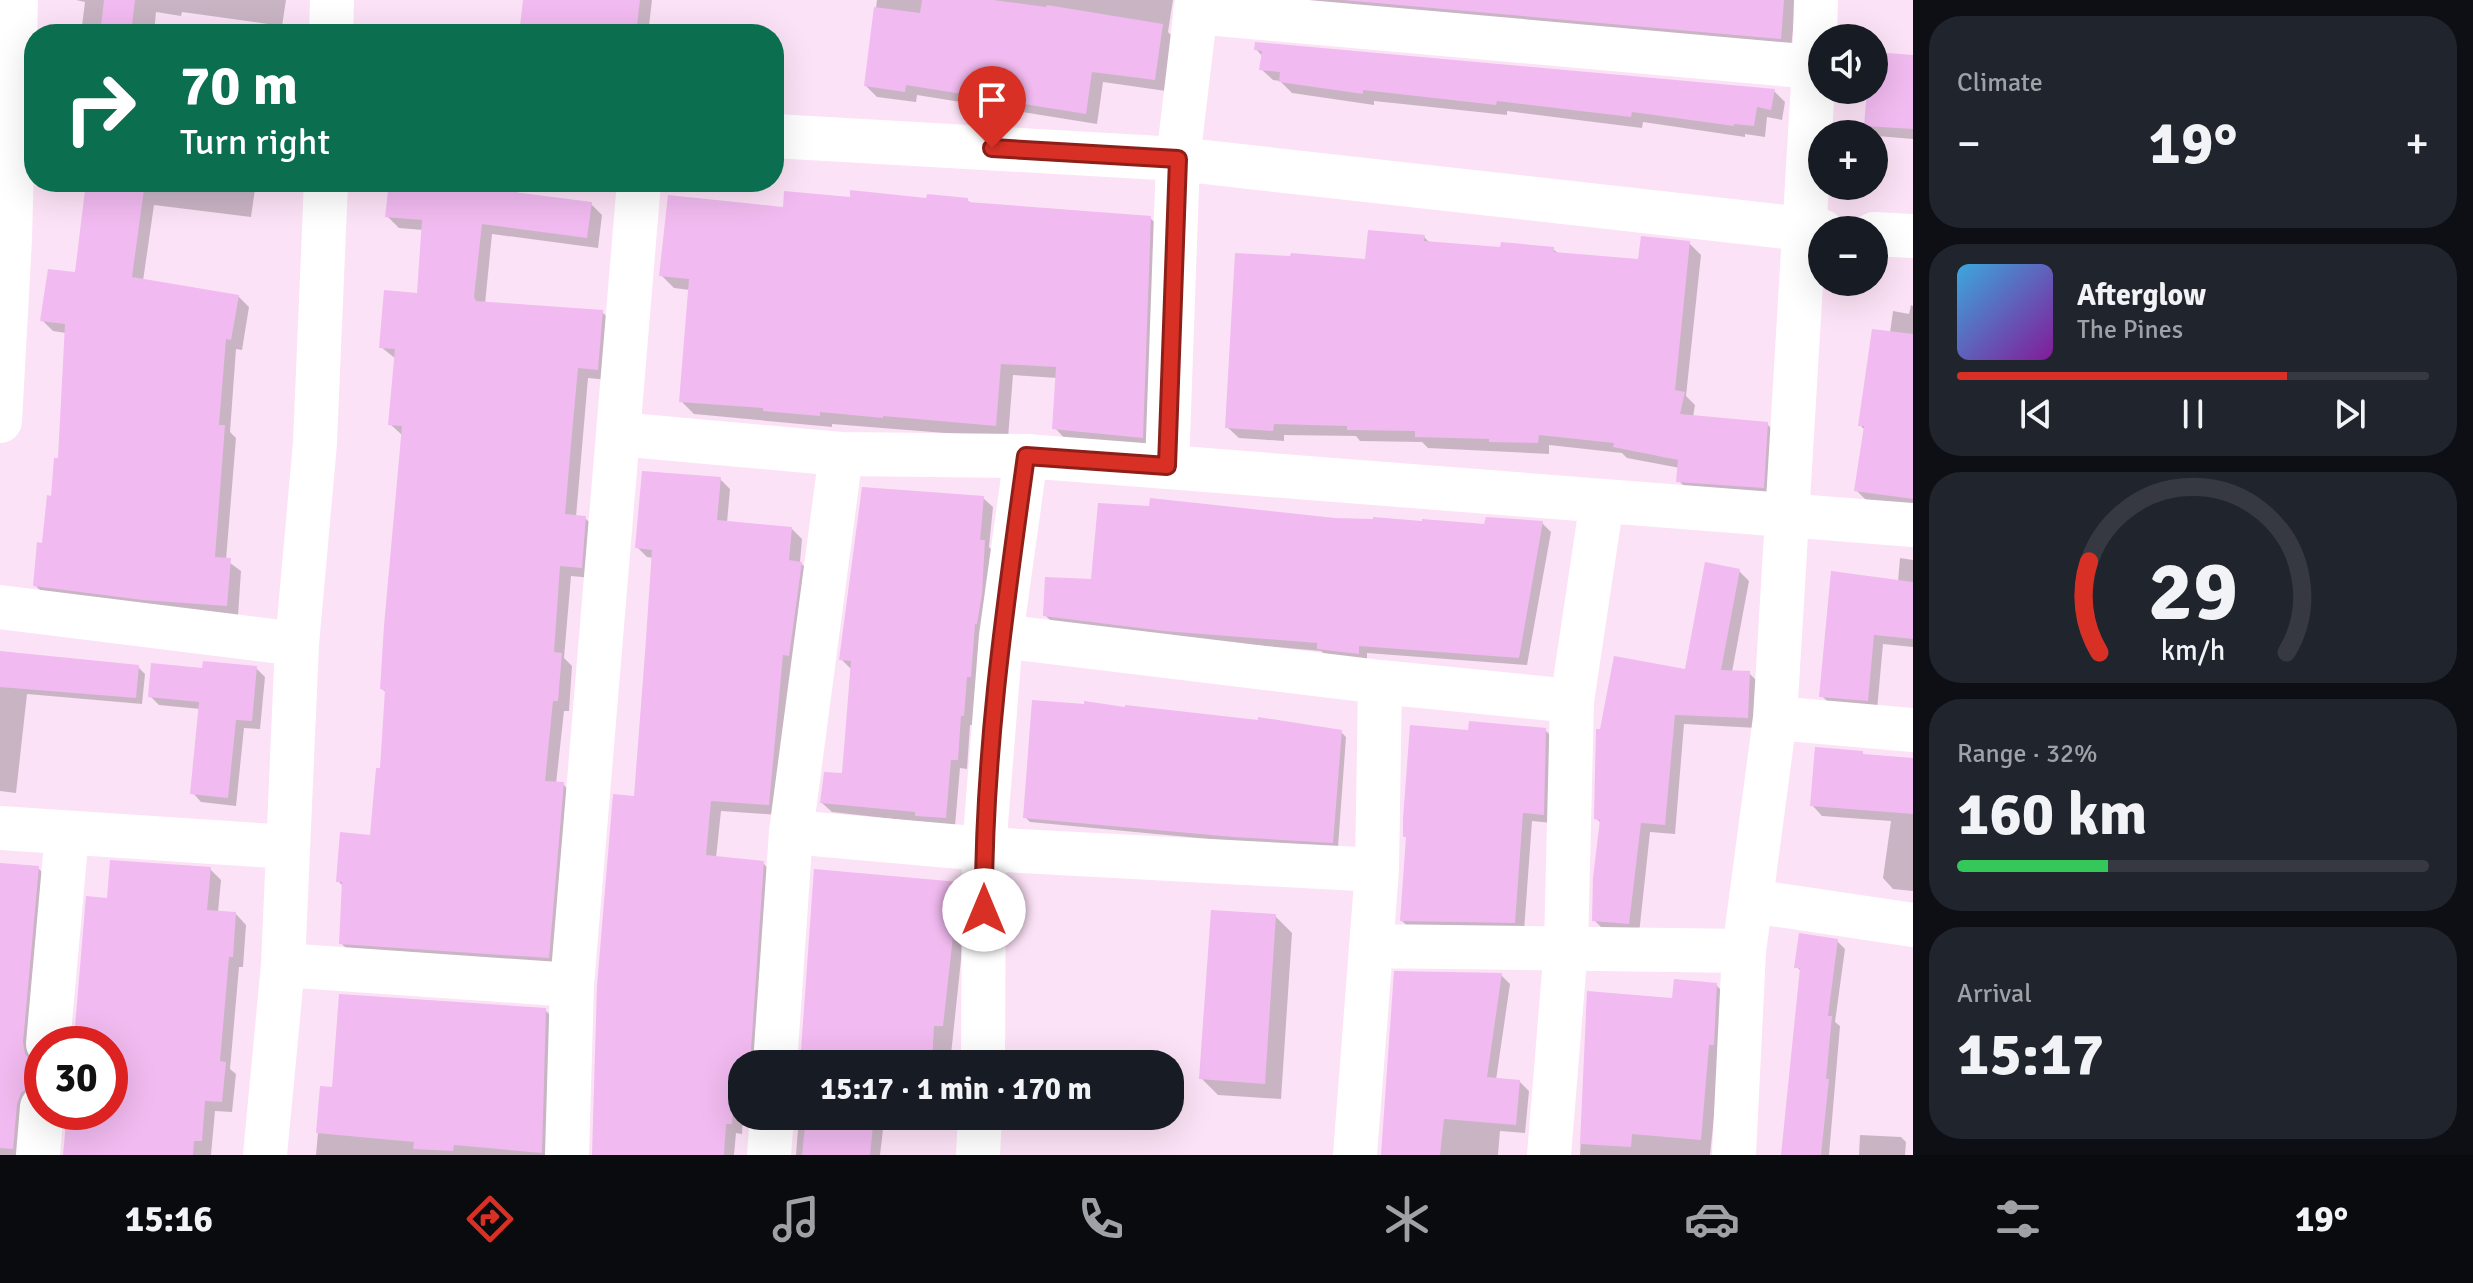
<!DOCTYPE html>
<meta charset="utf-8">
<style>
:root{--surface:#171b24;--page:#20242c;--text:#f1f3f6;--muted:#9ea1a6;--line:#363941;--accent:#d93025}
body{margin:0;font-family:Signika,sans-serif;background:var(--page);color:var(--text);height:100vh;display:flex;flex-direction:column;font-size:30px;white-space:nowrap}
*{box-sizing:border-box;margin:0}
p{font-size:26px;color:var(--muted)}
.icon{flex:none;width:44px;height:44px;fill:none;stroke:currentColor;stroke-width:2;stroke-linecap:round;stroke-linejoin:round}
.map{position:relative;flex:1;overflow:hidden}
.panel{display:flex;flex-direction:column;gap:16px;padding:16px;background:#0d0f14;width:560px}
.panel>*{flex:none}
.banner{position:absolute;left:24px;top:24px;width:760px;height:168px;border-radius:32px;box-shadow:0 8px 32px #0002;background:#0b6e4f;color:#fff;overflow:hidden}
.fabs{position:absolute;left:1808px;top:24px;display:grid;gap:16px}
.fabs a{display:grid;place-items:center;width:80px;height:80px;border-radius:50%;background:var(--surface);box-shadow:0 8px 32px #0002;font-size:40px}
.speed{position:absolute;left:24px;top:1026px;display:flex;gap:16px;font-size:40px;font-weight:700;text-align:center}
.speed>*{display:grid;place-content:center;width:104px;height:104px;border-radius:50%;background:var(--surface);box-shadow:0 8px 32px #0002;line-height:1}
.speed .limit{border:12px solid #d22;background:#fff;color:#111}
.pin{position:absolute;display:grid;place-items:center;width:68px;height:68px;color:#fff;margin:-82px -34px;border-radius:50% 50% 50% 0;rotate:-45deg;box-shadow:0 0 8px #0007}
.pin .icon{rotate:45deg}
.me{position:absolute;width:88px;margin:-44px;rotate:0deg;stroke-linejoin:round;filter:drop-shadow(0 0 6px #0008)}
.turn{display:flex;align-items:center;gap:28px;height:168px;padding:0 24px;font-size:36px}
.turn .icon{width:104px;height:104px;stroke-width:2.5}
.turn b{display:block;font-size:56px;line-height:68px}
.big{font-size:60px;font-weight:700;line-height:1.1}
.panel .tile{flex:1;display:flex;flex-direction:column;justify-content:center;gap:12px;min-width:0;padding:0 28px;border-radius:32px;background:var(--page)}
.panel .dial{align-items:center;gap:0}
.dial svg{height:208px;overflow:visible;fill:none;stroke:var(--line);stroke-width:7;stroke-linecap:round;text-anchor:middle}
.dial text{fill:var(--text);stroke:none}
.song{display:flex;align-items:center;gap:24px}
.cover{width:96px;height:96px;border-radius:12px;background:linear-gradient(135deg,hsl(200 70% 55%),hsl(290 70% 35%))}
.played{height:8px;border-radius:4px;background:linear-gradient(90deg,var(--accent) 70%,var(--line) 70%)}
.keys{display:flex;justify-content:space-around;direction:ltr}
.heat{display:flex;justify-content:space-between;align-items:center;font-size:44px;direction:ltr}
.charge{height:12px;border-radius:6px;background:linear-gradient(90deg,#34c759 32%,var(--line) 0)}
.trip{position:absolute;left:728px;top:1050px;width:456px;height:80px;border-radius:32px;background:var(--surface);box-shadow:0 8px 32px #0002;font-weight:700;line-height:80px;text-align:center}
.dock{display:flex;height:128px;justify-content:space-around;align-items:center;background:#090b0e;color:var(--muted)}
.dock .icon{width:56px;height:56px}
.dock .current{color:var(--accent)}
.dock b{font-size:36px;color:var(--text)}
main{display:flex;flex:1;min-height:0}
.map>svg:first-child{display:block}
</style>
<main>
<div class="map">
<svg width="1913" height="1155" viewBox="0 0 1913 1155">
<rect width="100%" height="100%" fill="#fce2f6"/>
<path fill="#0003" d="M76,0H286L282,26L182,12L181,16L156,12L154,34H81L85,2Z
M525,0H652L648,34H523Z
M877,0H1173L1168,32L1173,37L1166,91L1103,82L1097,124L917,95L916,102L877,97L866,86Z
M1272,0H1796L1791,49Z
M1256,49L1774,91L1785,102L1782,120L1767,117L1765,137L1745,134V137L1643,122L1642,128L1507,111V115L1374,101V105L1292,93L1280,81L1273,80L1261,69L1263,57Z
M1874,54L1913,57V139L1877,136L1866,125L1869,90H1874Z
M88,182H256L251,217L154,205L143,281L238,296L249,307L242,350L236,349L230,432L236,438L226,560L241,571L238,616L46,596L35,585L60,460L66,333L53,331L42,320L77,275Z
M391,182H518L517,194L591,204L602,215L598,248L492,234L485,304L602,312L614,324L609,380L588,378L576,517L585,518L596,529L592,578L571,576L564,658L572,666L569,711H564L556,784H563L574,796L560,969L352,954L341,943L344,887L338,881L372,837L381,770L387,693L382,689L402,435L390,424L396,359L381,347L419,295L423,230L399,228L387,216Z
M852,199L967,200L972,204L1150,218L1163,230L1155,449L1067,441L1055,428L1057,378L1013,375L1008,438L832,424V427L694,414L681,401L690,290L674,288L661,275L785,209Z
M1424,237L1431,244L1502,249H1553L1559,254L1640,261L1689,243L1701,255L1686,396L1695,405L1693,417L1767,424L1778,435L1774,499L1690,492L1679,481L1680,468L1627,458L1622,453L1549,445V454L1428,448L1422,442L1360,441L1356,436L1284,435V441L1239,438L1227,427L1367,261Z
M1911,305L1913,306V508L1868,502L1856,490L1865,430L1860,425L1890,333L1893,311L1909,314Z
M720,479L730,489L727,523L791,528L802,539L800,562L811,574L779,815L721,811L716,858L763,863L773,874L760,1064H742L743,1116L742,1134L736,1133L734,1155H594L636,798L653,558L647,557L637,547Z
M983,498L993,507L989,547L994,552L973,725H970L967,769L960,768L955,826L832,812L822,803L844,775L851,669L841,659Z
M1334,520L1486,526L1542,523L1551,532L1527,665L1367,653V662L1328,657L1321,651L1174,638L1054,624L1045,615L1093,581Z
M1900,558L1913,560V647L1883,644L1877,710L1832,706L1822,696L1898,582Z
M1739,571L1749,581L1732,672L1749,673L1759,683L1757,728L1684,724L1675,834L1650,832L1639,934L1604,930L1594,920L1601,823L1596,818L1687,672Z
M0,652L138,667L145,674L142,704L27,694L16,793L0,791Z
M256,668L265,677L260,729L244,728L236,806L201,802L193,793L201,709L159,705L150,696L204,670Z
M1545,730L1554,739L1552,823L1532,821L1524,931L1411,929L1402,921L1408,839L1405,836L1470,732Z
M1341,732L1346,737L1338,847L1240,842L1030,822L1025,817Z
M1862,753L1866,757L1913,760V891L1893,889L1883,878L1891,821L1822,816L1812,805Z
M0,866L38,868L49,879L33,1054L35,1067L42,1069V1095L24,1155H0Z
M210,869L221,880L218,912L236,914L246,925L243,967H239L230,1069L236,1074L232,1112L215,1111L211,1155H65L69,1112H110V1044H75L88,898L108,900Z
M958,884L968,894L950,1064H802Z
M1275,916L1292,933L1281,1099L1218,1095L1202,1079Z
M1837,941L1845,949L1835,1022L1840,1026L1829,1155H1784L1802,972L1797,967Z
M1501,975L1510,984L1496,1080L1520,1082L1529,1091L1525,1133L1500,1131L1498,1155H1383Z
M1716,985L1727,996L1710,1155H1580L1589,993L1674,1000Z
M545,1010L555,1020L551,1155H316L322,1088L334,1089Z
M799,1116H962L961,1129L884,1121L880,1155H796Z
M1860,1135L1901,1137L1906,1142L1905,1155H1859Z"/>
<path fill="#f1baf0" d="M104,0H135L131,34H100Z
M523,0H640L636,34H519Z
M922,0H993L1046,7L1047,5L1163,24L1155,80L1092,72L1086,114L906,85L905,92L864,86L874,7L920,13Z
M1342,0H1784L1781,39Z
M1255,42L1775,89L1771,110L1757,107L1754,126L1734,124V126L1632,112L1631,117L1497,101L1496,105L1363,90V94L1279,82L1280,72L1259,70L1262,51L1254,50Z
M1874,52L1913,55V129L1864,126L1867,90H1874Z
M86,182H145L132,277L239,295L231,340L226,339L219,425H225L215,557L231,558L227,606L143,600L33,586L37,542L42,543L47,495L51,496L54,458H58L65,324L40,321L48,269L75,272Z
M389,182H507L506,191L592,202L587,238L482,224L474,297L476,301L603,310L598,370L578,368L572,433L565,514L586,516L582,568L560,566L554,652L562,653L558,701H553L545,781L564,782L549,958L339,944L342,882H336L340,832L370,835L376,768H380L385,690L380,689L384,626L402,426L388,425L395,349L379,348L384,290L417,293L422,220L385,217Z
M850,190L926,198L927,194L968,198V202L1151,216L1143,438L1052,429L1056,367L1001,364L996,426L883,416V418L820,412V416L763,411V408L679,402L689,279L659,276L668,195L783,207L784,191L850,197Z
M1368,230L1425,235L1424,241L1500,247L1501,242L1554,247V252L1638,259L1641,236L1690,241L1675,390L1685,392L1680,414L1768,422L1764,488L1676,482L1678,460L1613,447L1614,443L1539,435L1538,443L1489,442V439L1415,437V431L1347,430V426L1274,424L1273,431L1225,428L1235,253L1290,256L1291,253L1365,259Z
M1872,329L1913,334V499L1854,491L1864,426H1858Z
M642,471L721,477L717,520L792,527L789,560L802,562L789,656L783,655L769,805L711,801L706,855L764,861L750,1064H742V1100L734,1099L732,1124H726L724,1155H592L597,986L613,794L634,796L645,653L652,550L635,548Z
M862,487L984,496L980,540H985L982,594L977,624H975L971,677H967L964,716H961L958,760H951L946,818L915,816V812L820,803L824,772L842,773L851,661L839,660Z
M1150,498L1335,518L1373,519V517L1422,521V519L1484,524L1486,517L1543,521L1519,658L1359,646V654L1317,649V643L1164,631L1043,616L1045,577L1091,579L1098,503L1149,506Z
M1705,562L1740,569L1721,670L1750,671L1748,718L1675,715L1665,825L1641,823L1629,924L1592,921L1593,878L1600,820L1594,819L1596,729H1600L1614,656L1685,669Z
M1831,571L1913,582V639L1874,635L1868,701L1819,697Z
M0,651L139,665L136,698L0,687Z
M203,661L257,666L252,721L236,720L228,798L190,794L199,702L148,697L151,663L202,668Z
M1032,700L1084,704V701L1125,707V705L1258,720V717L1342,730L1333,843L1233,837L1023,818Z
M1469,721L1546,728L1544,815L1523,813L1515,923L1400,921L1406,837H1403V819L1410,725L1468,730Z
M1815,747L1863,751V754L1913,758V814L1810,806Z
M110,860L211,867L207,910L236,912L233,957H229L220,1061L226,1062L222,1102L205,1101L202,1141H194L193,1155H63L67,1112H110V1042L74,1039L86,896L107,898Z
M0,863L39,866L23,1042L25,1054L31,1061L29,1086L21,1093L17,1104L13,1149L0,1148Z
M814,869L959,882V928L954,927L943,1026H934L932,1064H800Z
M1211,910L1276,914L1265,1084L1199,1079Z
M1799,933L1838,939L1828,1016H1832L1826,1079H1829L1821,1155H1781L1800,968H1794Z
M1394,971L1502,973L1487,1077L1520,1080L1516,1125L1444,1119L1440,1155H1381Z
M1674,979L1717,983L1714,1045H1709L1701,1140L1632,1134L1631,1147L1580,1144L1587,991L1672,998Z
M339,994L546,1008L542,1153L454,1145L453,1151L413,1149L414,1142L316,1133L320,1086L332,1087Z
M806,1116H874L870,1155H802Z"/>
<g fill="none" stroke-linecap="round" stroke-linejoin="round">
<path stroke="#fff" stroke-width="44" d="M1195,12L1814,67
M331,34L332,0
M774,136L1178,159L1822,231
M1874,234L1913,236
M0,421L10,239L16,0
M618,434L841,454L1026,456L1913,525
M1167,466L1178,159L1197,0
M0,607L297,644
M1001,636L1380,682L1572,701
M1775,718L1913,730
M0,828L288,847
M791,832L984,849L1377,870
M1752,901L1913,925
M1371,946L1744,951
M283,965L572,985
M48,1044L67,833
M775,1064L791,832L841,454
M983,1064L984,849L1001,636L1026,456
M38,1155L42,1107
M265,1155L283,965L297,644L315,443L326,182
M567,1155L572,985L639,182
M769,1155L772,1116
M978,1155L980,1116
M1355,1155L1377,870L1380,682
M1549,1155L1566,947L1572,701L1602,501
M1734,1155L1744,951L1775,718L1814,67L1816,0"/>
</g>
<g fill="none" stroke-linecap="round" stroke-linejoin="round">
<defs>
<path id="route" d="M984,910C983,758 1005,606 1026,456L1167,466L1178,159L992,148"/>
</defs>
<use href="#route" stroke="#8d1f18" stroke-width="20"/>
<use href="#route" stroke="#d93025" stroke-width="14"/>
</g>
</svg>
<div class="fabs">
<a><svg class="icon" aria-label="sound" viewBox="0 0 24 24"><path d="M4 9h4l5-4v14l-5-4H4zM17 9q2 3 0 6"/></svg></a>
<a>+</a>
<a>−</a>
</div>
<div class="speed"><div class="limit">30</div></div>
<div class="pin" style="left:992px;top:148px;background:#d93025"><svg class="icon" aria-label="arrive" viewBox="0 0 24 24"><path d="M6 21V4h12l-3 4 3 4H6"/></svg></div>
<svg class="me" style="left:984px;top:910px" viewBox="-20 -20 40 40"><circle r="19" fill="#fff"/><path d="M0-13L10 11 0 6-10 11z" fill="#d93025"/></svg>
<div class="trip">15:17 · 1 min · 170 m</div>
<div class="banner">
<div class="turn"><svg class="icon" aria-label="right" viewBox="0 0 24 24"><path d="M7 20v-9h11M14 6l5 5-5 5"/></svg><div><b>70 m</b>Turn right</div></div>
</div>
</div>
<section class="panel">
<div class="tile"><p>Climate</p>
<div class="heat"><a>−</a><b class="big">19°</b><a>+</a></div>
</div>
<div class="tile">
<div class="song"><i class="cover"></i><div><b>Afterglow</b><p>The Pines</p></div></div>
<div class="played"></div>
<div class="keys"><svg class="icon" aria-label="previous" viewBox="0 0 24 24"><path d="M18 5L8 12l10 7zM5 5v14"/></svg><svg class="icon" aria-label="pause" viewBox="0 0 24 24"><path d="M8 5v14M16 5v14"/></svg><svg class="icon" aria-label="next" viewBox="0 0 24 24"><path d="M6 5l10 7-10 7zM19 5v14"/></svg></div>
</div>
<div class="tile dial"><svg viewBox="0 0 100 80">
<path d="M14 69A42 42 0 1 1 86 69"/>
<path d="M14 69A42 42 0 0 1 10 34" stroke="#d93025"/>
<text x="50" y="56" font-size="32" font-weight="700">29</text>
<text x="50" y="72" font-size="11">km/h</text>
</svg></div>
<div class="tile"><p>Range · 32%</p><b class="big">160 km</b><div class="charge"></div></div>
<div class="tile"><p>Arrival</p><b class="big">15:17</b></div>
</section>
</main>
<nav class="dock">
<b>15:16</b>
<svg class="icon current" aria-label="directions" viewBox="0 0 24 24"><path d="M12 3l9 9-9 9-9-9zM9 14v-3h6M13 9l2 2-2 2"/></svg>
<svg class="icon" aria-label="music" viewBox="0 0 24 24"><path d="M9 18V5l10-2v13"/><circle cx="6" cy="18" r="3"/><circle cx="16" cy="16" r="3"/></svg>
<svg class="icon" aria-label="phone" viewBox="0 0 24 24"><path d="M5 4h4l2 5-3 2q2 4 5 5l2-3 5 2v4C11 20 4 13 5 4z"/></svg>
<svg class="icon" aria-label="climate" viewBox="0 0 24 24"><path d="M12 3v18M4 7l16 10M4 17L20 7"/></svg>
<svg class="icon" aria-label="car" viewBox="0 0 24 24"><path d="M5 17H2v-5l4-1 3-4h7l3 4 3 1v5h-3M9 17h6M6 11h13"/><circle cx="7" cy="17" r="2"/><circle cx="17" cy="17" r="2"/></svg>
<svg class="icon" aria-label="filters" viewBox="0 0 24 24"><path d="M4 7h16M4 17h16"/><circle cx="9" cy="7" r="2"/><circle cx="15" cy="17" r="2"/></svg>
<b>19°</b>
</nav>
